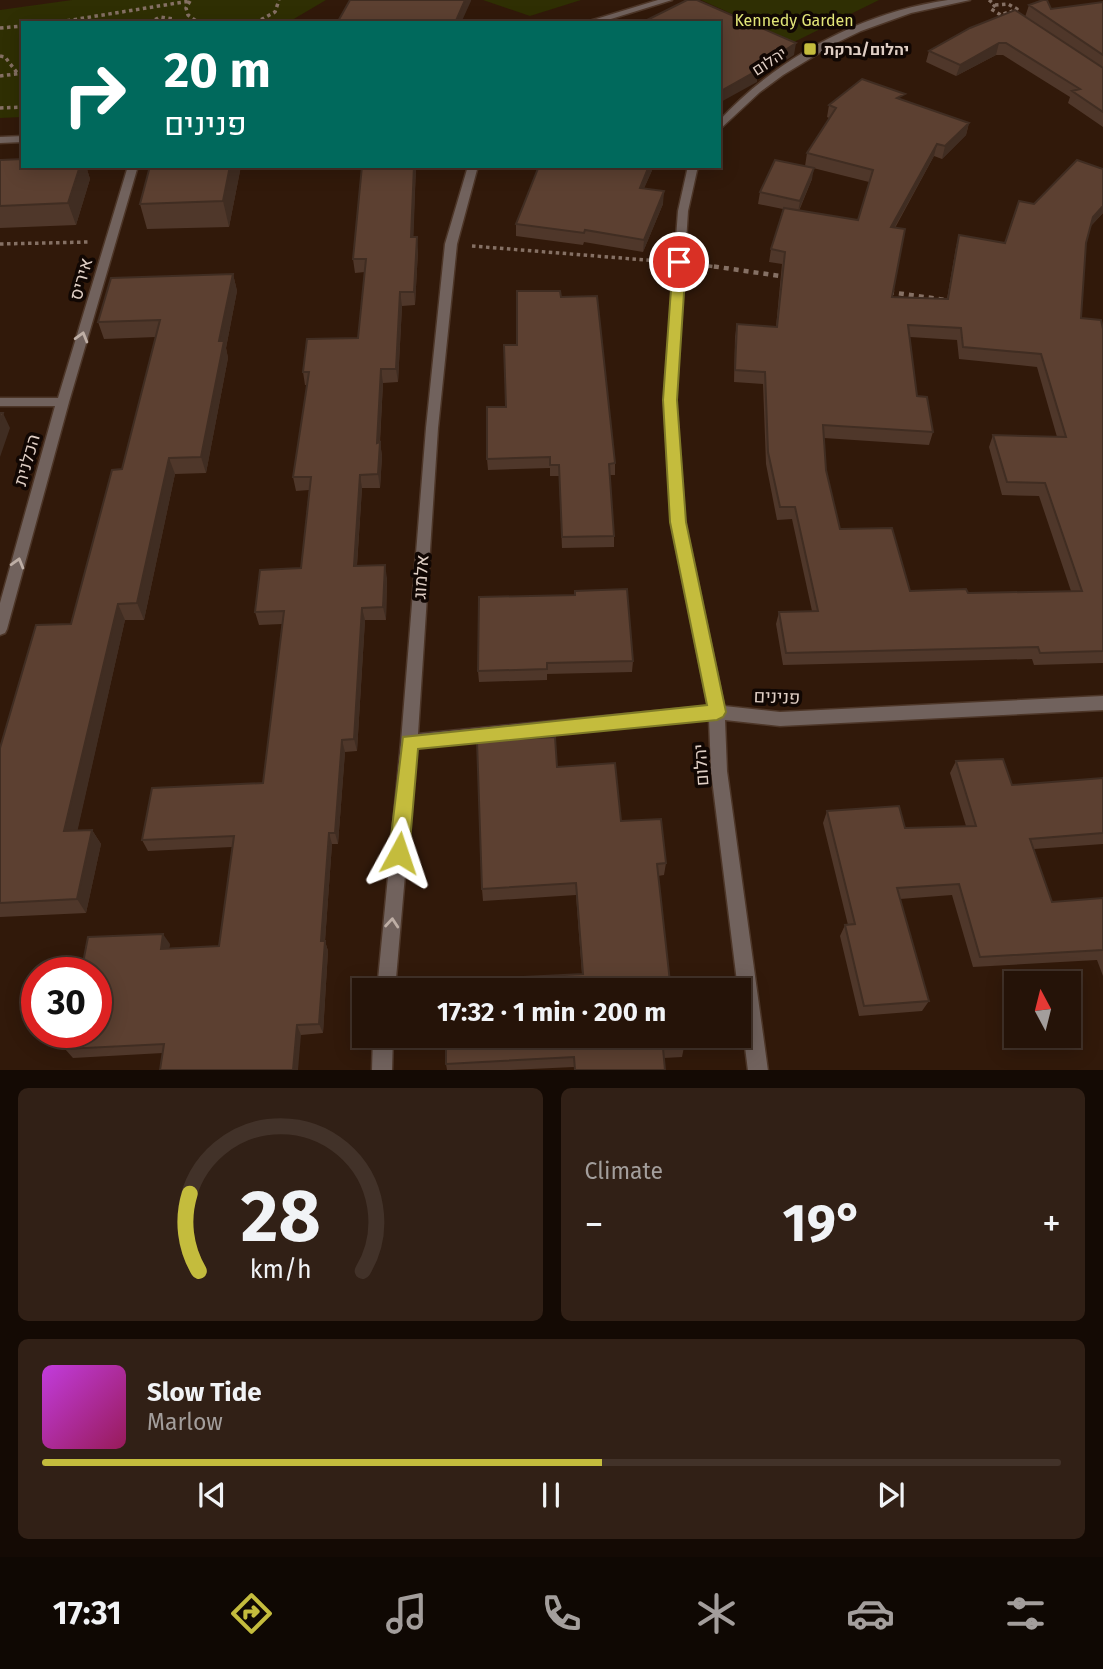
<!DOCTYPE html>
<meta charset="utf-8">
<style>
:root{--surface:#251308;--page:#312016;--text:#f1f3f6;--muted:#a39e9c;--line:#423229;--accent:#c4bc3d}
body{margin:0;font-family:"Fira Sans",Heebo,sans-serif;background:var(--page);color:var(--text);height:100vh;display:flex;flex-direction:column;font-size:26px;white-space:nowrap}
*{box-sizing:border-box;margin:0}
p{font-size:23px;color:var(--muted)}
.icon{flex:none;width:38px;height:38px;fill:none;stroke:currentColor;stroke-width:2;stroke-linecap:round;stroke-linejoin:round}
.map{position:relative;height:1070px;overflow:hidden}
.side{display:flex;flex-direction:column;gap:18px;padding:18px;background:#140a04;flex:1}
.side>*{flex:none}
.banner{position:absolute;left:21px;top:21px;width:700px;height:147px;border-radius:0px;box-shadow:0 4px 18px #0003,0 0 0 2px var(--line);background:#00695c;color:#fff;overflow:hidden}
.needle{width:46px;rotate:353deg}
.controls{position:absolute;left:1004px;top:971px;display:grid;gap:14px}
.controls a{display:grid;place-items:center;width:77px;height:77px;border-radius:0px;background:var(--surface);box-shadow:0 4px 18px #0003,0 0 0 2px var(--line);font-size:35px}
.speed{position:absolute;left:21px;top:957px;display:flex;gap:14px;font-size:35px;font-weight:700;text-align:center}
.speed>*{display:grid;place-content:center;width:91px;height:91px;border-radius:50%;background:var(--surface);box-shadow:0 4px 18px #0003,0 0 0 2px var(--line);line-height:1}
.speed .limit{border:10px solid #d22;background:#fff;color:#111}
.pin{position:absolute;display:grid;place-items:center;width:60px;height:60px;color:#fff;margin:-30px;border:4px solid #fff;border-radius:50%;box-shadow:0 2px 7px #0007}
.me{position:absolute;width:77px;margin:-38px;rotate:5deg;stroke-linejoin:round;filter:drop-shadow(0 0 5px #0008)}
.turn{display:flex;align-items:center;gap:24px;height:147px;padding:0 28px;font-size:32px}
.turn .icon{width:91px;height:91px;stroke-width:2.5}
.turn b{display:block;font-size:49px;line-height:60px}
.big{font-size:52px;font-weight:700;line-height:1.1}
.side .tile{flex:1;display:flex;flex-direction:column;justify-content:center;gap:10px;min-width:0;padding:0 24px;border-radius:10px;background:var(--page)}
.side .dial{align-items:center;gap:0}
.dial svg{height:182px;overflow:visible;fill:none;stroke:var(--line);stroke-width:7;stroke-linecap:round;text-anchor:middle}
.dial text{fill:var(--text);stroke:none}
.song{display:flex;align-items:center;gap:21px}
.cover{width:84px;height:84px;border-radius:10px;background:linear-gradient(135deg,hsl(290 70% 55%),hsl(330 70% 35%))}
.played{height:7px;border-radius:4px;background:linear-gradient(90deg,var(--accent) 55%,var(--line) 55%)}
.keys{display:flex;justify-content:space-around;direction:ltr}
.heat{display:flex;justify-content:space-between;align-items:center;font-size:38px;direction:ltr}
.side .tiles{flex:1;display:grid;gap:18px;grid-template-columns:1fr 1fr}
.tile:last-child{grid-column:span 2}
.trip{position:absolute;left:352px;top:978px;width:399px;height:70px;border-radius:0px;background:var(--surface);box-shadow:0 4px 18px #0003,0 0 0 2px var(--line);font-weight:700;line-height:70px;text-align:center}
.menu{display:flex;height:112px;justify-content:space-around;align-items:center;background:#0f0803;color:var(--muted)}
.menu .icon{width:49px;height:49px}
.menu .selected{color:var(--accent)}
.menu b{font-size:32px;color:var(--text)}
.map>svg:first-child{display:block}
</style>
<div class="map">
<svg width="1103" height="1071" viewBox="0 0 1103 1071">
<rect width="100%" height="100%" fill="#31190a"/>
<path fill="#2f2f03" d="M72,0H326L287,23H23V117L0,118V10Z
M483,0H581L530,16Z
M701,0H879L794,42Z"/>
<g fill="none" stroke-linecap="round" stroke-linejoin="round">
<defs>
<path id="street" d="M658,0H672L598,23H583Z
M948,0H970L911,13L861,31L834,44L783,75L760,92L719,130V121C777,57 864,12 948,0Z
M23,136V142L0,143V137Z
M128,166H138L69,402L7,629L5,633L0,635V603L55,406H0V398H58Z
M468,166H478L457,244L438,428L418,734L708,706L671,522L664,400L678,211L688,166H698L688,211L676,400L685,522L724,706L780,712L1103,696V710L780,726L725,720L727,771L768,1071H748L711,771L709,719L416,748L395,990H377L401,742L426,428L445,244Z
M373,1036H393L392,1071H372Z"/>
</defs>
<use href="#street" stroke="#4d3628" stroke-width="3"/>
<path stroke="#857064" stroke-width="3.5" stroke-dasharray="3.5 3.5" stroke-linecap="butt" d="M989,0L995,5L991,9L1001,15L1009,12L1012,15
M190,1L186,8L188,15L199,23
M995,5L1008,4L1017,9L1010,12
M53,23L190,1
M149,23L160,17L173,19L170,23
M255,23L275,12L279,0
M0,28L23,26
M0,56L5,57L18,74
M0,76L23,73
M0,108L23,107
M0,244L89,242
M472,246L658,261
M702,265L716,267"/>
<path stroke="#857064" stroke-width="4.5" stroke-dasharray="5 5" stroke-linecap="butt" d="M704,265L787,277
M889,292L946,300"/>
<use href="#street" fill="#71625d" fill-rule="evenodd"/>
</g>
<path fill="#4f372a" fill-rule="evenodd" d="M1103,2V127L1068,103L1070,97L1003,55H996L956,76L926,62L929,51L1025,17L1029,5L1051,9Z
M904,100L969,123L966,135L942,159L934,156L895,228L892,297L947,299L956,247L959,235L1005,243L1034,204L1103,169V213L1090,227L1086,243L1081,318L1103,329V663L1034,665L1032,659L783,665L776,624L779,612L812,611L792,519L777,520L766,464L763,384L734,382L735,337L737,324L776,327L782,264L769,262L771,249L783,209L758,204L760,192L812,179L799,211L858,220L869,182L805,166L807,153L829,118L827,117L829,105ZM910,337L957,340L959,359L1037,367L1057,437L993,435L989,447L1002,495L1039,496L1071,591L968,593L910,591L840,529L826,470L824,438L929,445L933,432L917,396Z
M0,160L23,166H86L90,179L76,225L0,228Z
M241,166L229,227L147,229L140,204Z
M362,166H416L413,237L418,251L415,305L402,306L398,382L383,383L380,442L382,456L380,488H362L357,566L387,578L386,620H365L357,751L345,752L338,844H332L325,941L328,951L323,1033L301,1035L163,1053L73,1058L65,1049L170,944L169,948L219,946L232,847L148,851L142,840L263,783L282,624L259,625L255,612L301,568L309,490L296,491L293,477L307,385H305L303,372L358,338L365,272L355,273L353,259Z
M539,166H654L644,188L663,204L643,252L584,242L583,245L516,236V224Z
M233,274L237,291L226,348L228,358L206,473L175,474L144,620H125L77,831L92,830L101,844L86,913L0,917V748L71,624L122,469L156,337L104,339L98,322Z
M561,297L615,463V475H609L614,536V547L562,548L559,476H550V468L488,470L487,459L506,407Z
M479,597L633,661L632,672L547,674V680L479,682L478,671Z
M956,761L1012,785L1103,778V844L1034,849L1052,902L1103,898V976L1097,960L973,967L952,895L900,899L929,1001L922,1011L859,1016L840,936L845,925H848L823,823L827,811L905,828L966,826L950,773Z
M557,767L621,821L666,863L664,875L658,876L670,982L582,974L576,895L483,901L482,889Z
M684,1047L682,1057L664,1058L665,1070H574V1067L510,1070H447L446,1064Z"/>
<path fill="#402d22" d="M465,0H471V1L461,23H455Z
M796,43L794,55L757,79V82L719,103V92Z
M999,43L996,55L956,76L960,65Z
M969,123L966,135L942,159L945,146Z
M937,144L934,156L888,239L891,227Z
M80,166H86L90,179L76,225L68,203Z
M230,166H241L229,227L223,201Z
M414,166H416L413,251L411,237Z
M649,166H654L639,200L640,188Z
M814,168L812,179L798,212L800,201Z
M664,191L663,204L643,252L644,240Z
M1103,206V213L1088,229L1093,217Z
M417,237L418,251L415,305L414,292Z
M233,274L237,291L226,348L228,358L206,473L201,457L219,341Z
M400,292L402,306L398,382L396,369Z
M381,369L383,383L379,456L377,443Z
M3,413L10,428L0,457V422Z
M380,442L382,456L380,488L378,474Z
M169,458L175,474L144,620L137,603Z
M360,475L362,488L356,579L354,566Z
M385,565L387,578L386,620L383,607Z
M118,604L125,620L74,846L64,831Z
M362,608L365,620L357,751L354,739Z
M342,740L345,752L338,844L335,833Z
M92,830L101,844L86,913L77,899Z
M329,833L332,844L325,941L328,951L323,1033L319,1024L321,941Z
M163,934L170,944L167,959L161,949Z
M297,1025L301,1035L298,1070H293Z"/>
<path fill="#5c4031" stroke="#402d22" stroke-width="2" fill-rule="evenodd" d="M350,0H465L455,23H337Z
M687,0H697L796,43L756,69L758,70L719,92V23H641Z
M1043,0H1047L1051,9L1103,2V55L1029,5Z
M1015,10L1103,68V112L1072,91L1080,89L1006,43H999L960,65L929,51L970,28Z
M862,79L905,94L897,98L969,123L945,146L937,144L891,227L905,229L892,297L948,299L959,235L1005,243L1019,201L1034,204L1077,160L1103,169V206L1093,217L1086,243L1081,318L1101,320L1103,329V651L1040,653L1038,647L786,653L779,612L818,611L795,507H780L768,452L765,372L735,370L737,324L777,327L785,252L771,249L784,208L858,220L873,170L807,153L836,108L829,105ZM908,325L961,328L963,347L1041,354L1066,437L993,435L1007,482L1045,483L1082,591L968,593L966,589L910,591L892,528L840,529L826,470L823,425L933,432L927,397L917,396Z
M23,159V166H80L68,203L0,206V160Z
M775,160L814,168L800,201L760,192Z
M150,166H230L223,201L140,204Z
M362,166H414L411,237H417L414,292H400L396,369H381L377,443L380,442L378,474L360,475L354,566L385,565L383,607L362,608L354,739L342,740L335,833H329L321,941H325L319,1024L297,1025L293,1070H160L164,1044L65,1049L68,1032H96V973H81L88,937L163,934L161,949L219,946L234,836L142,840L152,788L263,783L284,611L255,612L260,570L301,568L311,477H293L309,372H303L307,339L358,338L366,259H353Z
M539,166H649L640,188L664,191L644,240L585,230L584,233L516,224Z
M233,274L219,341H224L201,457L169,458L137,603L118,604L64,831L92,830L77,899L0,903V748L36,625L71,624L112,470L122,469L160,320L98,322L111,278Z
M517,291H560L561,297L597,296L615,463L609,464L614,536L562,537L559,465H550V457L487,459V407H506L504,345H517Z
M0,413H3L0,422Z
M627,589L633,661L547,663V669L478,671L479,597L575,595V591Z
M555,737L557,767L615,763L621,821L661,819L666,863L657,864L670,982H677L678,990H446V981L583,974L576,883L482,889L477,741Z
M1003,759L1012,785L1103,778V833L1030,839L1052,902L1103,898V950L980,957L959,884L897,888L929,1001L864,1006L845,925L855,924L827,811L899,806L905,828L976,826L956,761Z
M446,1036H683L684,1047L663,1048L665,1070H575L574,1057L446,1064Z"/>
<defs><path id="oneway-chevron" d="M-2-3.5L2.5 0L-2 3.5" fill="none" stroke-width="1.6" stroke-linecap="round" stroke-linejoin="round" transform="scale(1.75)"/></defs>
<g stroke="#beaea5">
<use href="#oneway-chevron" transform="translate(82 337) rotate(-74)"/>
<use href="#oneway-chevron" transform="translate(18 563) rotate(-74)"/>
<use href="#oneway-chevron" transform="translate(392 923) rotate(-85)"/>
</g>
<path fill="#c4bc3d" stroke="#7f7a28" stroke-width="2" d="M679,258L686,262L677,400L686,522L726,712L723,717L717,720L418,749L409,853L406,859L399,862L392,859L389,853L403,737L707,705L670,522L663,400L673,262Z"/>
<rect fill="#c4bc3d" stroke="#110703" stroke-width="2.5" x="803" y="42" width="14" height="14" rx="3.5"/>
<g text-anchor="middle" stroke-width="7" stroke-linejoin="round" paint-order="stroke">
<g font-size="16" fill="#e2e578" stroke="#110703">
<text x="794" y="26">Kennedy Garden</text>
</g>
<g font-size="16" font-weight="bold" fill="#dfcec4" stroke="#110703" text-anchor="start">
<text x="824" y="55">יהלום/ברקת</text>
</g>
<g font-size="16" fill="#dfcec4" stroke="#110703">
<text transform="translate(769 61) rotate(-33)" y="6">יהלום</text>
</g>
<g font-size="18" fill="#dfcec4" stroke="#110703">
<text transform="translate(81 279) rotate(-74)" y="6">איריס</text>
<text transform="translate(27 460) rotate(-74)" y="6">הכלנית</text>
<text transform="translate(421 577) rotate(-86)" y="6">אלמוג</text>
<text transform="translate(777 697) rotate(2)" y="6">פנינים</text>
<text transform="translate(701 765) rotate(-94)" y="6">יהלום</text>
</g>
</g>
</svg>
<div class="controls">
<a><svg class="needle" viewBox="-14 -14 28 28"><path d="M0-13l5 13h-10z" fill="#e53935"/><path d="M0 13l5-13h-10z" fill="#a39e9c"/></svg></a>
</div>
<div class="speed"><div class="limit">30</div></div>
<div class="pin" style="left:679px;top:262px;background:#d93025"><svg class="icon" aria-label="arrive" viewBox="0 0 24 24"><path d="M6 21V4h12l-3 4 3 4H6"/></svg></div>
<svg class="me" style="left:399px;top:853px" viewBox="-20 -20 40 40"><path d="M0-17L14 15 0 8-14 15z" fill="#c4bc3d" stroke="#fff" stroke-width="4"/></svg>
<div class="trip">17:32 · 1 min · 200 m</div>
<div class="banner">
<div class="turn"><svg class="icon" aria-label="right" viewBox="0 0 24 24"><path d="M7 20v-9h11M14 6l5 5-5 5"/></svg><div><b>20 m</b>פנינים</div></div>
</div>
</div>
<section class="side">
<div class="tiles">
<div class="tile dial"><svg viewBox="0 0 100 80">
<path d="M14 69A42 42 0 1 1 86 69"/>
<path d="M14 69A42 42 0 0 1 10 35" stroke="#c4bc3d"/>
<text x="50" y="56" font-size="32" font-weight="700">28</text>
<text x="50" y="72" font-size="11">km/h</text>
</svg></div>
<div class="tile"><p>Climate</p>
<div class="heat"><a>−</a><b class="big">19°</b><a>+</a></div>
</div>
<div class="tile">
<div class="song"><i class="cover"></i><div><b>Slow Tide</b><p>Marlow</p></div></div>
<div class="played"></div>
<div class="keys"><svg class="icon" aria-label="previous" viewBox="0 0 24 24"><path d="M18 5L8 12l10 7zM5 5v14"/></svg><svg class="icon" aria-label="pause" viewBox="0 0 24 24"><path d="M8 5v14M16 5v14"/></svg><svg class="icon" aria-label="next" viewBox="0 0 24 24"><path d="M6 5l10 7-10 7zM19 5v14"/></svg></div>
</div>
</div>
</section>
<nav class="menu">
<b>17:31</b>
<svg class="icon selected" aria-label="directions" viewBox="0 0 24 24"><path d="M12 3l9 9-9 9-9-9zM9 14v-3h6M13 9l2 2-2 2"/></svg>
<svg class="icon" aria-label="music" viewBox="0 0 24 24"><path d="M9 18V5l10-2v13"/><circle cx="6" cy="18" r="3"/><circle cx="16" cy="16" r="3"/></svg>
<svg class="icon" aria-label="phone" viewBox="0 0 24 24"><path d="M5 4h4l2 5-3 2q2 4 5 5l2-3 5 2v4C11 20 4 13 5 4z"/></svg>
<svg class="icon" aria-label="climate" viewBox="0 0 24 24"><path d="M12 3v18M4 7l16 10M4 17L20 7"/></svg>
<svg class="icon" aria-label="car" viewBox="0 0 24 24"><path d="M5 17H2v-5l4-1 3-4h7l3 4 3 1v5h-3M9 17h6M6 11h13"/><circle cx="7" cy="17" r="2"/><circle cx="17" cy="17" r="2"/></svg>
<svg class="icon" aria-label="filters" viewBox="0 0 24 24"><path d="M4 7h16M4 17h16"/><circle cx="9" cy="7" r="2"/><circle cx="15" cy="17" r="2"/></svg>
</nav>
